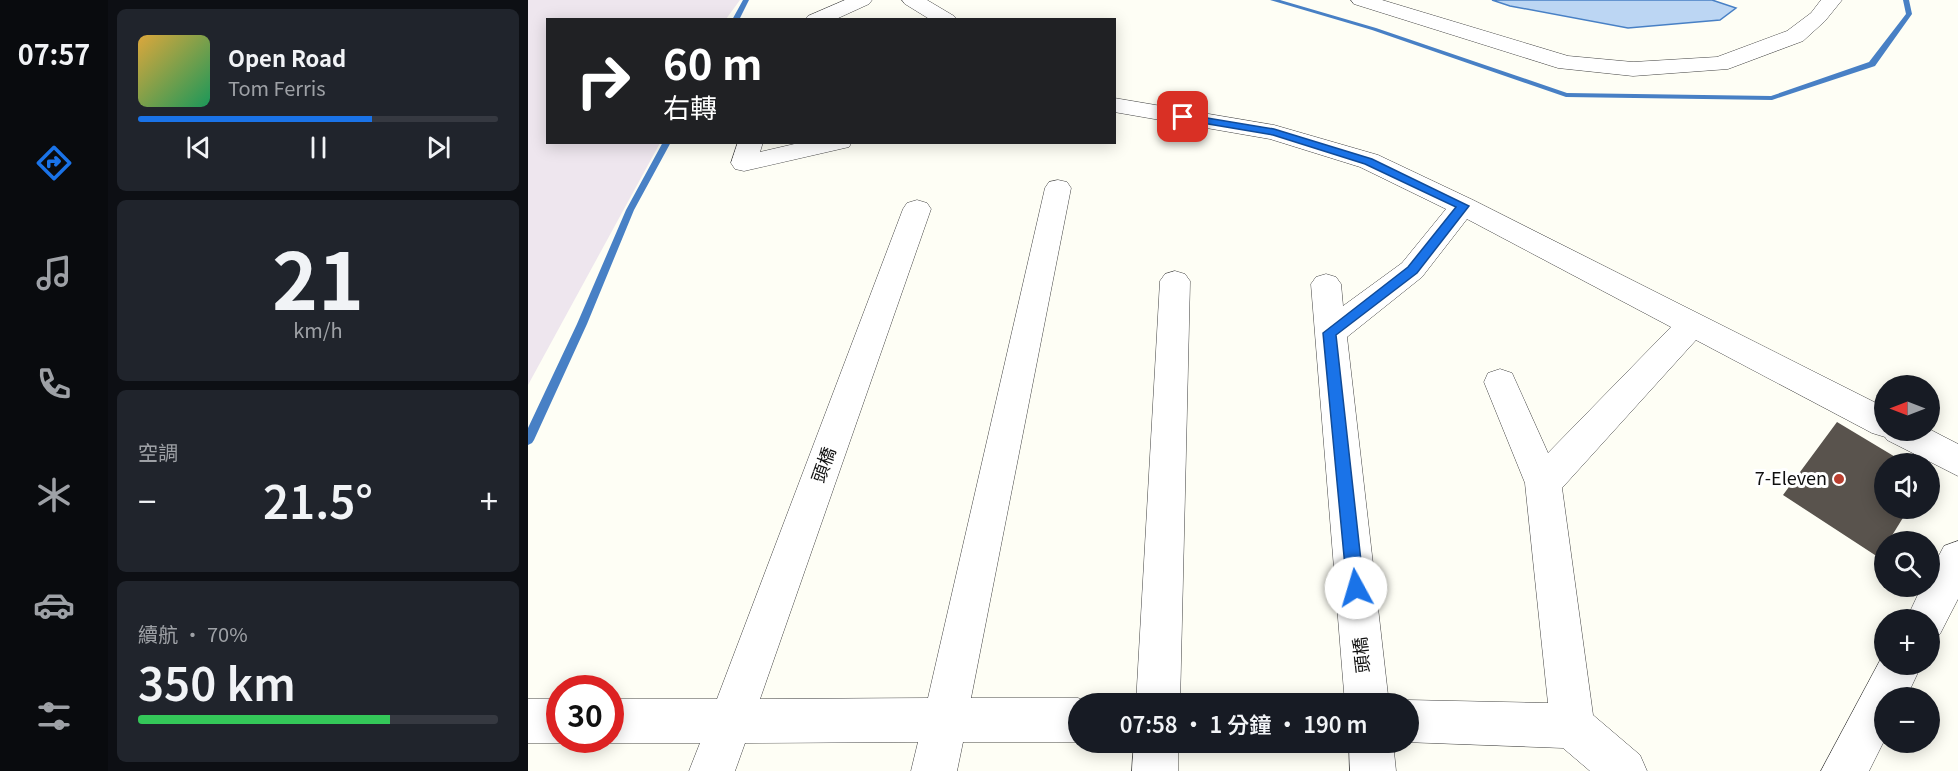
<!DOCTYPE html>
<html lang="zh-TW">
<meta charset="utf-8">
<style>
:root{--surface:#171b24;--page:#20242c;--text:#f1f3f6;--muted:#9ea1a6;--line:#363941;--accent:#1a73e8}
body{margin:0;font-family:Georgia,"Noto Sans TC",serif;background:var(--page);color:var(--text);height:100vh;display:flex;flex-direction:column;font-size:22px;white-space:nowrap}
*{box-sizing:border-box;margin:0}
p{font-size:20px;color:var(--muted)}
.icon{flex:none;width:33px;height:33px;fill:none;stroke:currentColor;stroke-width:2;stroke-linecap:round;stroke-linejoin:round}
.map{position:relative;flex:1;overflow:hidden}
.details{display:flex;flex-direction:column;gap:9px;padding:9px;background:#0d0f14;width:420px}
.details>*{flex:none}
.hud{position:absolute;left:18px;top:18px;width:570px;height:126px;border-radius:0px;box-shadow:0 3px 15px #0003;background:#202124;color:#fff;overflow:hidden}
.needle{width:39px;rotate:270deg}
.fabs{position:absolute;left:1346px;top:375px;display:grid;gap:12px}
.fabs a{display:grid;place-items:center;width:66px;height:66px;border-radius:50%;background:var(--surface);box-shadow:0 3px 15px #0003;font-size:30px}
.speed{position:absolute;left:18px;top:675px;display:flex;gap:12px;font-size:30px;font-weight:700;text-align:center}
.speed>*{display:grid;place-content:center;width:78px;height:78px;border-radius:50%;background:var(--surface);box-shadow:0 3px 15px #0003;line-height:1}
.speed .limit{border:9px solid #d22;background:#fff;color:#111}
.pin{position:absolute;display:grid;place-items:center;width:51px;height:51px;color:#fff;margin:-26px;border-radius:12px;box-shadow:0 3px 9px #0006}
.me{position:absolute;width:66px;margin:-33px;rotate:354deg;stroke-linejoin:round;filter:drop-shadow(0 0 4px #0008)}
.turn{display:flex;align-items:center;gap:21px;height:126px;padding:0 18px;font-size:27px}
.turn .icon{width:78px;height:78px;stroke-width:2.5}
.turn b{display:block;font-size:42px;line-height:51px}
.big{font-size:45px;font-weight:600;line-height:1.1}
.details .widget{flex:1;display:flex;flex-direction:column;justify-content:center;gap:9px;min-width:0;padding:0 21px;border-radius:9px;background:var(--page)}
.details .dial{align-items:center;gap:0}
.dial b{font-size:78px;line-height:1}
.song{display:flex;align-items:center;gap:18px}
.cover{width:72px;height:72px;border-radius:9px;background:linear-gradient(135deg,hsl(40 70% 55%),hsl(150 70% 35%))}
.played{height:6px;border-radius:3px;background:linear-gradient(90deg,var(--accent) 65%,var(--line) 65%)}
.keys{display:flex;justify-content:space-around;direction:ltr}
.heat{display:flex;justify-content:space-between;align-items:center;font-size:33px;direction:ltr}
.charge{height:9px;border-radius:4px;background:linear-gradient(90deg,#34c759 70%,var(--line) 0)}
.trip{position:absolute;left:540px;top:693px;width:351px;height:60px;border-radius:30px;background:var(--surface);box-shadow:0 3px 15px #0003;font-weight:600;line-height:60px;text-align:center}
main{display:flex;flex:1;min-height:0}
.tabs{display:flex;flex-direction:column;width:108px;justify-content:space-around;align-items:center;background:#090b0e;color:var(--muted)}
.tabs .icon{width:42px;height:42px}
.tabs .on{color:var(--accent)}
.tabs b{font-size:27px;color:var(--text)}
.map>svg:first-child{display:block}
</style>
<main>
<nav class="tabs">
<b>07:57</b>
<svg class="icon on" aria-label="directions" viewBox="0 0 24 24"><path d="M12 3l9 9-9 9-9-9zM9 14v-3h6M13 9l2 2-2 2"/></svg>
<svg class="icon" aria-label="music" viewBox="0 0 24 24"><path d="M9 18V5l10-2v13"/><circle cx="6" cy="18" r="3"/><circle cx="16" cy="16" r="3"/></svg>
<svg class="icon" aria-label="phone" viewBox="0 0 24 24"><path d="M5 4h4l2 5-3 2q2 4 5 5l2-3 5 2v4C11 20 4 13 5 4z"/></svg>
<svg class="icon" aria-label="climate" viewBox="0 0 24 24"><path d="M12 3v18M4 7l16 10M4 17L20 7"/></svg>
<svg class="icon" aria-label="car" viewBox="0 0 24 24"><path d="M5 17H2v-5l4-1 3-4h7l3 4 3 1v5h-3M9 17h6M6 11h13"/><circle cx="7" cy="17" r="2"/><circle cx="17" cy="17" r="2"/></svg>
<svg class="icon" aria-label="filters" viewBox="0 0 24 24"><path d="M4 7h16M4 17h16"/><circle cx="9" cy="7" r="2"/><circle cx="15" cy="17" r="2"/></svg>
</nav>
<section class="details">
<div class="widget">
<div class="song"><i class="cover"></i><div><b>Open Road</b><p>Tom Ferris</p></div></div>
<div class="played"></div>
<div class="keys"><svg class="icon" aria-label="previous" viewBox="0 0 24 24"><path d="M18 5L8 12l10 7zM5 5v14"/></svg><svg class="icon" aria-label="pause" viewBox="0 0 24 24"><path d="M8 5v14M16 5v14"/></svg><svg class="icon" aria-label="next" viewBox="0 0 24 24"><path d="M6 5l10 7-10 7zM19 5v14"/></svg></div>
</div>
<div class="widget dial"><b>21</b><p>km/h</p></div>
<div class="widget"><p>空調</p>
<div class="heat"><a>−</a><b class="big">21.5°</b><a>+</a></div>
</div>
<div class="widget"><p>續航 · 70%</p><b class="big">350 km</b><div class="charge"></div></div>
</section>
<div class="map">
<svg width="1430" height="771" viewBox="0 0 1430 771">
<rect width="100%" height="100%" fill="#fefef5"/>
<path fill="#eee6ee" d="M0,0H212L198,19L20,20V142L132,143L0,385Z"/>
<path fill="#bcd6f3" stroke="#4880c5" stroke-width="1.5" d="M964,0H1184L1208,8L1192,20L1100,28L982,6Z"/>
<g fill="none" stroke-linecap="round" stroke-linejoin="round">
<path fill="#4880c5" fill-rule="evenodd" d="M215,0H221L211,20H204Z
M742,0H752L848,28L1039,93L1243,96L1341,62L1378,14L1375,0H1381L1384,14L1347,66L1244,100L1038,97L844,30Z
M135,142H143L106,210L59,324L6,440L4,443L0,445V428L49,324L98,210Z"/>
</g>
<path fill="#59534d" d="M1309,422L1379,464H1356V508H1381L1360,542H1356V549L1350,557L1255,495Z"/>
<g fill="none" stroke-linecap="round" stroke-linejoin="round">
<defs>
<path id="minor" d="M317,0H344L341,4L306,20H277L280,16Z
M374,0H399L426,16L429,20H403L377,4Z
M823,0H854L1040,56L1105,62L1189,57L1259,31L1283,13L1293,0H1314L1297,21L1275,41L1200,69L1105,76L1030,68L826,4Z
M586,98L746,125L850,155L945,200L1356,407V430L1401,429L1430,444V476L1359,440L1357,437L1344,433L1168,340L1034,488L1065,715L1112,755L1119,771H1062L1035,748L876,742H880V704H871L880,700L1020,703L997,483L956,382L960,373L972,369L984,373L1020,453L1143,327L939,219L894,277L819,337L861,704H817L783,284L788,277L798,274L808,277L813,284L815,306L874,263L918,209L832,167L742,139L586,112Z
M210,142H235L232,152L275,142H324L321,147L216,171L207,169L203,163Z
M530,180L539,182L543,188L443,698H550L563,704H550V742H435L429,771H383L390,742L217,743L207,771H161L172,743H82L73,740H82V699H189L375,209L379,203L389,200L399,203L403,209L232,699L400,698L517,188L521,182Z
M647,271L657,274L662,281L652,704H608L632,281L637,274Z
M1430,541V599L1412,634L1401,639V620H1378L1394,586H1401V574L1416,546Z
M1356,653V664H1394L1378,698H1356V741L1341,771H1293Z
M0,699H32V740H41L32,743H0Z
M606,742H650V771H604Z
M821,742H865L868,771H822Z"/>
</defs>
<use href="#minor" stroke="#434343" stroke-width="1"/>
<use href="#minor" fill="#fff" fill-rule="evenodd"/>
</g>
<path fill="#1a73e8" stroke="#114b97" stroke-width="1.5" d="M655,114L746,129L844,159L941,206L889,273L808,335L836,588L833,593L828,596L822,593L819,588L795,333L880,267L928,207L837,164L745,135L651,119V115Z"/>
<circle fill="#b93f30" stroke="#fff" stroke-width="2" cx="1311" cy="479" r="6"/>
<g text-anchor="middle" stroke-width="6" stroke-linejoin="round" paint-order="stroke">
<g font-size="18" fill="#101010" stroke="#fff">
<text transform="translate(296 465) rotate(-70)" y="6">頭橋</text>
<text transform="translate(834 655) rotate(-96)" y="6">頭橋</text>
</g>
<g font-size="18" fill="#101010" stroke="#fff" text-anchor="end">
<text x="1299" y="485">7-Eleven</text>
</g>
</g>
</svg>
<div class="fabs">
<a><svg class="needle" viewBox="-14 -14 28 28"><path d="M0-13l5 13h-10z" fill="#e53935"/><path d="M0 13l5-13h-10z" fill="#9ea1a6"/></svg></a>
<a><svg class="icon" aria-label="sound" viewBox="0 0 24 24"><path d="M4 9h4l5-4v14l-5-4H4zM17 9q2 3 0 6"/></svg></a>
<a><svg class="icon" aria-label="search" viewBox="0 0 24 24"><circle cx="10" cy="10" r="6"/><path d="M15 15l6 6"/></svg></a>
<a>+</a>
<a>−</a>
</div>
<div class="speed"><div class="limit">30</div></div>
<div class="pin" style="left:655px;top:117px;background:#d93025"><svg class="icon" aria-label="arrive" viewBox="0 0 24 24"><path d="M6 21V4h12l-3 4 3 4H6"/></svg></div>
<svg class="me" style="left:828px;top:588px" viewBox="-20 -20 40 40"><circle r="19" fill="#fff"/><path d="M0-13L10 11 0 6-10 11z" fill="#1a73e8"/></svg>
<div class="trip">07:58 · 1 分鐘 · 190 m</div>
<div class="hud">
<div class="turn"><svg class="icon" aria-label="right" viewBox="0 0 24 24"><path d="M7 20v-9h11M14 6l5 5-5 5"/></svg><div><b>60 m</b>右轉</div></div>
</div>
</div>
</main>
